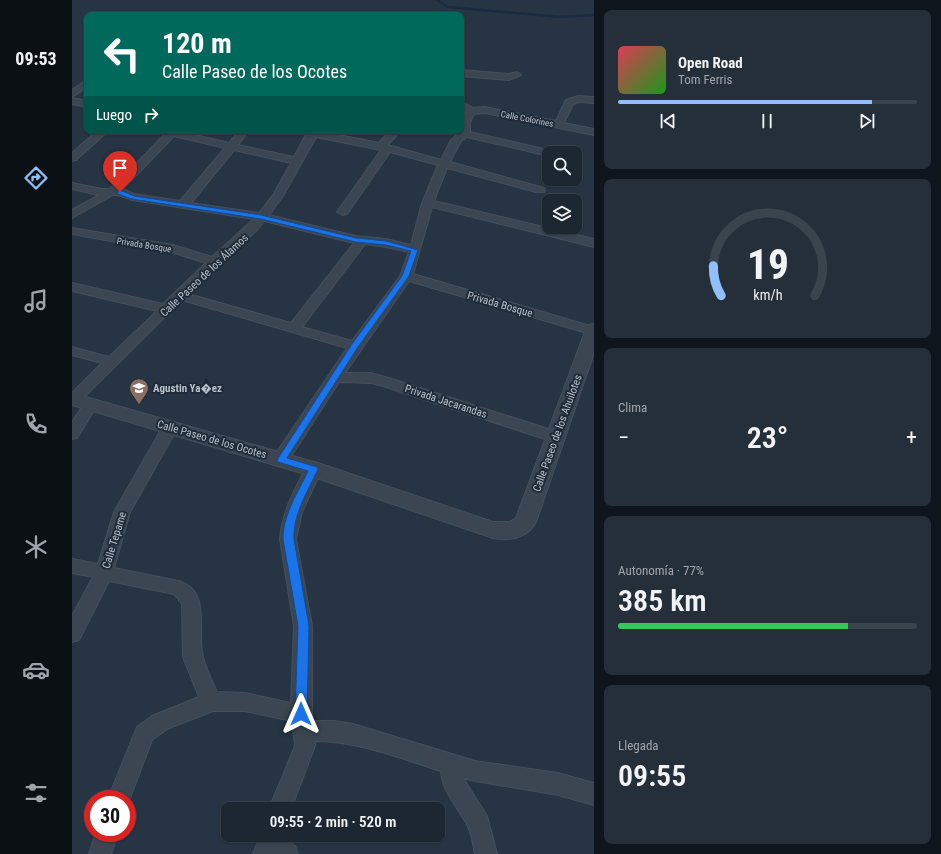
<!DOCTYPE html>
<html lang="es">
<meta charset="utf-8">
<style>
:root{--surface:#1c2732;--page:#252f3a;--text:#f1f3f6;--muted:#a0a5ac;--line:#3a444d;--accent:#90bff9}
body{margin:0;font-family:"Roboto Condensed",sans-serif;background:var(--page);color:var(--text);height:100vh;display:flex;flex-direction:column;font-size:15px;white-space:nowrap}
*{box-sizing:border-box;margin:0}
p{font-size:13px;color:var(--muted)}
.icon{flex:none;width:22px;height:22px;fill:none;stroke:currentColor;stroke-width:2;stroke-linecap:round;stroke-linejoin:round}
.map{position:relative;flex:1;overflow:hidden}
.panel{display:flex;flex-direction:column;gap:10px;padding:10px;background:#0f151c;width:347px}
.panel>*{flex:none}
.banner{position:absolute;left:12px;top:12px;width:380px;height:122px;border-radius:8px;box-shadow:0 1px 3px #0004,0 0 0 1px var(--line);background:#00695c;color:#fff;overflow:hidden}
.tools{position:absolute;left:470px;top:146px;display:grid;gap:8px}
.tools a{display:grid;place-items:center;width:40px;height:40px;border-radius:8px;background:var(--surface);box-shadow:0 1px 3px #0004,0 0 0 1px var(--line);font-size:20px}
.speed{position:absolute;left:12px;top:790px;display:flex;gap:8px;font-size:20px;font-weight:700;text-align:center}
.speed>*{display:grid;place-content:center;width:52px;height:52px;border-radius:50%;background:var(--surface);box-shadow:0 1px 3px #0004,0 0 0 1px var(--line);line-height:1}
.speed .limit{border:6px solid #d22;background:#fff;color:#111}
.pin{position:absolute;display:grid;place-items:center;width:34px;height:34px;color:#fff;margin:-41px -17px;border-radius:50% 50% 50% 0;rotate:-45deg;box-shadow:0 0 4px #0007}
.pin .icon{rotate:45deg}
.me{position:absolute;width:44px;margin:-22px;rotate:0deg;stroke-linejoin:round;filter:drop-shadow(0 0 3px #0008)}
.turn{display:flex;align-items:center;gap:14px;height:84px;padding:0 12px;font-size:18px}
.turn .icon{width:52px;height:52px;stroke-width:2.5}
.turn b{display:block;font-size:28px;line-height:34px}
.then{display:flex;align-items:center;height:38px;padding:0 12px;background:#0003;gap:8px;font-size:15px}
.big{font-size:30px;font-weight:600;line-height:1.1}
.panel .tile{flex:1;display:flex;flex-direction:column;justify-content:center;gap:6px;min-width:0;padding:0 14px;border-radius:8px;background:var(--page)}
.panel .dial{align-items:center;gap:0}
.dial svg{height:104px;overflow:visible;fill:none;stroke:var(--line);stroke-width:7;stroke-linecap:round;text-anchor:middle}
.dial text{fill:var(--text);stroke:none}
.song{display:flex;align-items:center;gap:12px}
.cover{width:48px;height:48px;border-radius:6px;background:linear-gradient(135deg,hsl(350 70% 55%),hsl(120 70% 35%))}
.played{height:4px;border-radius:2px;background:linear-gradient(90deg,var(--accent) 85%,var(--line) 85%)}
.keys{display:flex;justify-content:space-around;direction:ltr}
.heat{display:flex;justify-content:space-between;align-items:center;font-size:22px;direction:ltr}
.charge{height:6px;border-radius:3px;background:linear-gradient(90deg,#34c759 77%,var(--line) 0)}
.trip{position:absolute;left:149px;top:802px;width:224px;height:40px;border-radius:8px;background:var(--surface);box-shadow:0 1px 3px #0004,0 0 0 1px var(--line);font-weight:600;line-height:40px;text-align:center}
main{display:flex;flex:1;min-height:0}
.tabs{display:flex;flex-direction:column;width:72px;justify-content:space-around;align-items:center;background:#0b1014;color:var(--muted)}
.tabs .icon{width:28px;height:28px}
.tabs .active{color:var(--accent)}
.tabs b{font-size:18px;color:var(--text)}
.map>svg:first-child{display:block}
</style>
<main>
<nav class="tabs">
<b>09:53</b>
<svg class="icon active" aria-label="directions" viewBox="0 0 24 24"><path d="M12 3l9 9-9 9-9-9zM9 14v-3h6M13 9l2 2-2 2"/></svg>
<svg class="icon" aria-label="music" viewBox="0 0 24 24"><path d="M9 18V5l10-2v13"/><circle cx="6" cy="18" r="3"/><circle cx="16" cy="16" r="3"/></svg>
<svg class="icon" aria-label="phone" viewBox="0 0 24 24"><path d="M5 4h4l2 5-3 2q2 4 5 5l2-3 5 2v4C11 20 4 13 5 4z"/></svg>
<svg class="icon" aria-label="climate" viewBox="0 0 24 24"><path d="M12 3v18M4 7l16 10M4 17L20 7"/></svg>
<svg class="icon" aria-label="car" viewBox="0 0 24 24"><path d="M5 17H2v-5l4-1 3-4h7l3 4 3 1v5h-3M9 17h6M6 11h13"/><circle cx="7" cy="17" r="2"/><circle cx="17" cy="17" r="2"/></svg>
<svg class="icon" aria-label="filters" viewBox="0 0 24 24"><path d="M4 7h16M4 17h16"/><circle cx="9" cy="7" r="2"/><circle cx="15" cy="17" r="2"/></svg>
</nav>
<div class="map">
<svg width="522" height="854" viewBox="0 0 522 854">
<rect width="100%" height="100%" fill="#263443"/>
<g fill="none" stroke-linecap="round" stroke-linejoin="round">
<path stroke="#192c41" stroke-width="2.5" d="M365,0L376,7L489,17L522,15"/>
<defs>
<path id="minor" d="M389,70L437,74L445,72L449,75L437,80L389,76Z
M15,80V87L0,97V90Z
M506,96L522,97V103L506,102L501,104L492,123L522,129V135L413,113L402,114L398,122V132L481,151L482,153H477V156L395,137L389,141L378,162L472,188L473,190L472,192H464L375,168L362,201L522,239V247L360,207L341,274L522,327V335L337,281L273,373H299L320,379L489,433L492,437L489,441L484,442L479,441L311,386L299,383L267,382L215,463L209,465L203,463L201,459L203,455L275,348L110,300L7,402L0,403V393L30,363L0,355V347L37,357L85,311L0,291V283L91,304L134,263L99,252L0,234V228L101,245L140,257L182,219L60,200L46,195H41L0,218V210L27,195L0,189V183L30,189H36L43,185L96,131H106L157,143L167,131H177L166,145L222,157L236,131H247L307,143L318,131H328L316,145L369,160L379,140L389,131V121L394,112L389,109V102L401,108L413,107L484,121L494,100ZM102,136L153,148L108,201L62,194L51,189ZM244,137L309,150L265,212L271,215L275,214L318,152L366,165L350,203L339,245L314,239L284,236L197,215L211,196ZM162,150L219,163L201,195L187,213L119,203ZM192,221L282,243L219,323L116,294L185,230ZM293,244L314,247L337,252L328,276L280,341L230,327Z
M0,98L15,101V107L0,104Z
M25,131H36L4,160L0,161V153Z
M19,399L24,401L26,404L5,438L0,439V422L14,401Z
M98,422L103,423L106,427L58,512L42,568L107,581C138,591 126,627 130,652C132,666 139,679 145,692L173,693L219,703L222,626L208,539C210,512 223,488 236,465L242,463L248,465L250,469L230,512L224,539L240,626V721H262L281,724L403,761L486,773L522,783V805L486,795L403,781L391,778L415,816L425,854H403C401,845 400,834 396,827C387,808 370,792 369,771C328,758 286,741 243,741V746L219,809H197L223,746L220,721L173,711H141L95,729L80,740L55,806V799H36L65,727L80,716L127,697L111,657L110,604L102,594L37,581L7,640L0,642V616L21,577L0,573V559L26,564L42,512L93,423Z
M24,833H46L39,854H17Z
M193,835H215L214,840L223,846L226,854H181L184,846Z"/>
<path id="tertiary" d="M522,324V353L464,522C455,538 438,541 421,538L236,475L0,405V393L249,464L421,522H438L444,518L514,329L516,325Z"/>
</defs>
<use href="#minor" stroke="#444f5c" stroke-width="2"/>
<use href="#tertiary" stroke="#444f5c" stroke-width="2"/>
<use href="#minor" fill="#3b4652" fill-rule="evenodd"/>
<use href="#tertiary" fill="#3b4652" fill-rule="evenodd"/>
</g>
<path fill="#1a73e8" stroke="#114b97" d="M48,190L62,196L189,215L284,238L314,241L346,250L337,276L286,347L215,458L245,467L246,469C236,491 221,514 222,539L237,626L235,714L234,718L229,720L225,718L223,714L226,626L211,539C211,514 226,493 236,471L206,462L205,460L280,344L330,276L339,251L314,245L284,242L189,219L60,199L46,194L45,192Z"/>
<defs>
<symbol id="school-pin" viewBox="-11 -11 22 30"><path d="M0 17L-7.5 6A9.5 9.5 0 1 1 7.5 6Z" fill="#8d6e63" stroke="#1f2b38"/><path d="M0-5L7-2L0 1L-7-2ZM-4 1L0 2.5L4 1V4Q0 6-4 4Z" fill="#fff"/></symbol>
</defs>
<g fill-rule="evenodd">
<use href="#school-pin" x="56" y="377" width="22" height="30"/>
</g>
<g text-anchor="middle" stroke-width="4" stroke-linejoin="round" paint-order="stroke">
<g font-size="9" fill="#b8c1cc" stroke="#1f2b38">
<text transform="translate(455 119) rotate(11)" y="3">Calle Colorines</text>
<text transform="translate(72 245) rotate(9)" y="3">Privada Bosque</text>
</g>
<g font-size="11" fill="#b8c1cc" stroke="#1f2b38">
<text transform="translate(132 275) rotate(-43)" y="4">Calle Paseo de los Álamos</text>
<text transform="translate(428 304) rotate(16)" y="4">Privada Bosque</text>
<text transform="translate(374 401) rotate(18)" y="4">Privada Jacarandas</text>
<text transform="translate(485 433) rotate(-70)" y="4">Calle Paseo de los Ahuilotes</text>
<text transform="translate(140 439) rotate(16)" y="4">Calle Paseo de los Ocotes</text>
<text transform="translate(42 540) rotate(-73)" y="4">Calle Tepame</text>
</g>
<g font-size="11" font-weight="bold" fill="#b8c1cc" stroke="#1f2b38" text-anchor="start">
<text x="81" y="392">Agustin Ya�ez</text>
</g>
</g>
</svg>
<div class="tools">
<a><svg class="icon" aria-label="search" viewBox="0 0 24 24"><circle cx="10" cy="10" r="6"/><path d="M15 15l6 6"/></svg></a>
<a><svg class="icon" aria-label="layers" viewBox="0 0 24 24"><path d="M12 4l9 5-9 5-9-5zM3 14l9 5 9-5"/></svg></a>
</div>
<div class="speed"><div class="limit">30</div></div>
<div class="pin" style="left:48px;top:192px;background:#d93025"><svg class="icon" aria-label="arrive" viewBox="0 0 24 24"><path d="M6 21V4h12l-3 4 3 4H6"/></svg></div>
<svg class="me" style="left:229px;top:714px" viewBox="-20 -20 40 40"><path d="M0-17L14 15 0 8-14 15z" fill="#1a73e8" stroke="#fff" stroke-width="4"/></svg>
<div class="trip">09:55 · 2 min · 520 m</div>
<div class="banner">
<div class="turn"><svg class="icon" aria-label="left" viewBox="0 0 24 24"><path d="M17 20v-9H6M10 6l-5 5 5 5"/></svg><div><b>120 m</b>Calle Paseo de los Ocotes</div></div>
<div class="then">Luego<svg class="icon" aria-label="right" viewBox="0 0 24 24"><path d="M7 20v-9h11M14 6l5 5-5 5"/></svg></div>
</div>
</div>
<section class="panel">
<div class="tile">
<div class="song"><i class="cover"></i><div><b>Open Road</b><p>Tom Ferris</p></div></div>
<div class="played"></div>
<div class="keys"><svg class="icon" aria-label="previous" viewBox="0 0 24 24"><path d="M18 5L8 12l10 7zM5 5v14"/></svg><svg class="icon" aria-label="pause" viewBox="0 0 24 24"><path d="M8 5v14M16 5v14"/></svg><svg class="icon" aria-label="next" viewBox="0 0 24 24"><path d="M6 5l10 7-10 7zM19 5v14"/></svg></div>
</div>
<div class="tile dial"><svg viewBox="0 0 100 80">
<path d="M14 69A42 42 0 1 1 86 69"/>
<path d="M14 69A42 42 0 0 1 8 46" stroke="#90bff9"/>
<text x="50" y="56" font-size="32" font-weight="700">19</text>
<text x="50" y="72" font-size="11">km/h</text>
</svg></div>
<div class="tile"><p>Clima</p>
<div class="heat"><a>−</a><b class="big">23°</b><a>+</a></div>
</div>
<div class="tile"><p>Autonomía · 77%</p><b class="big">385 km</b><div class="charge"></div></div>
<div class="tile"><p>Llegada</p><b class="big">09:55</b></div>
</section>
</main>
